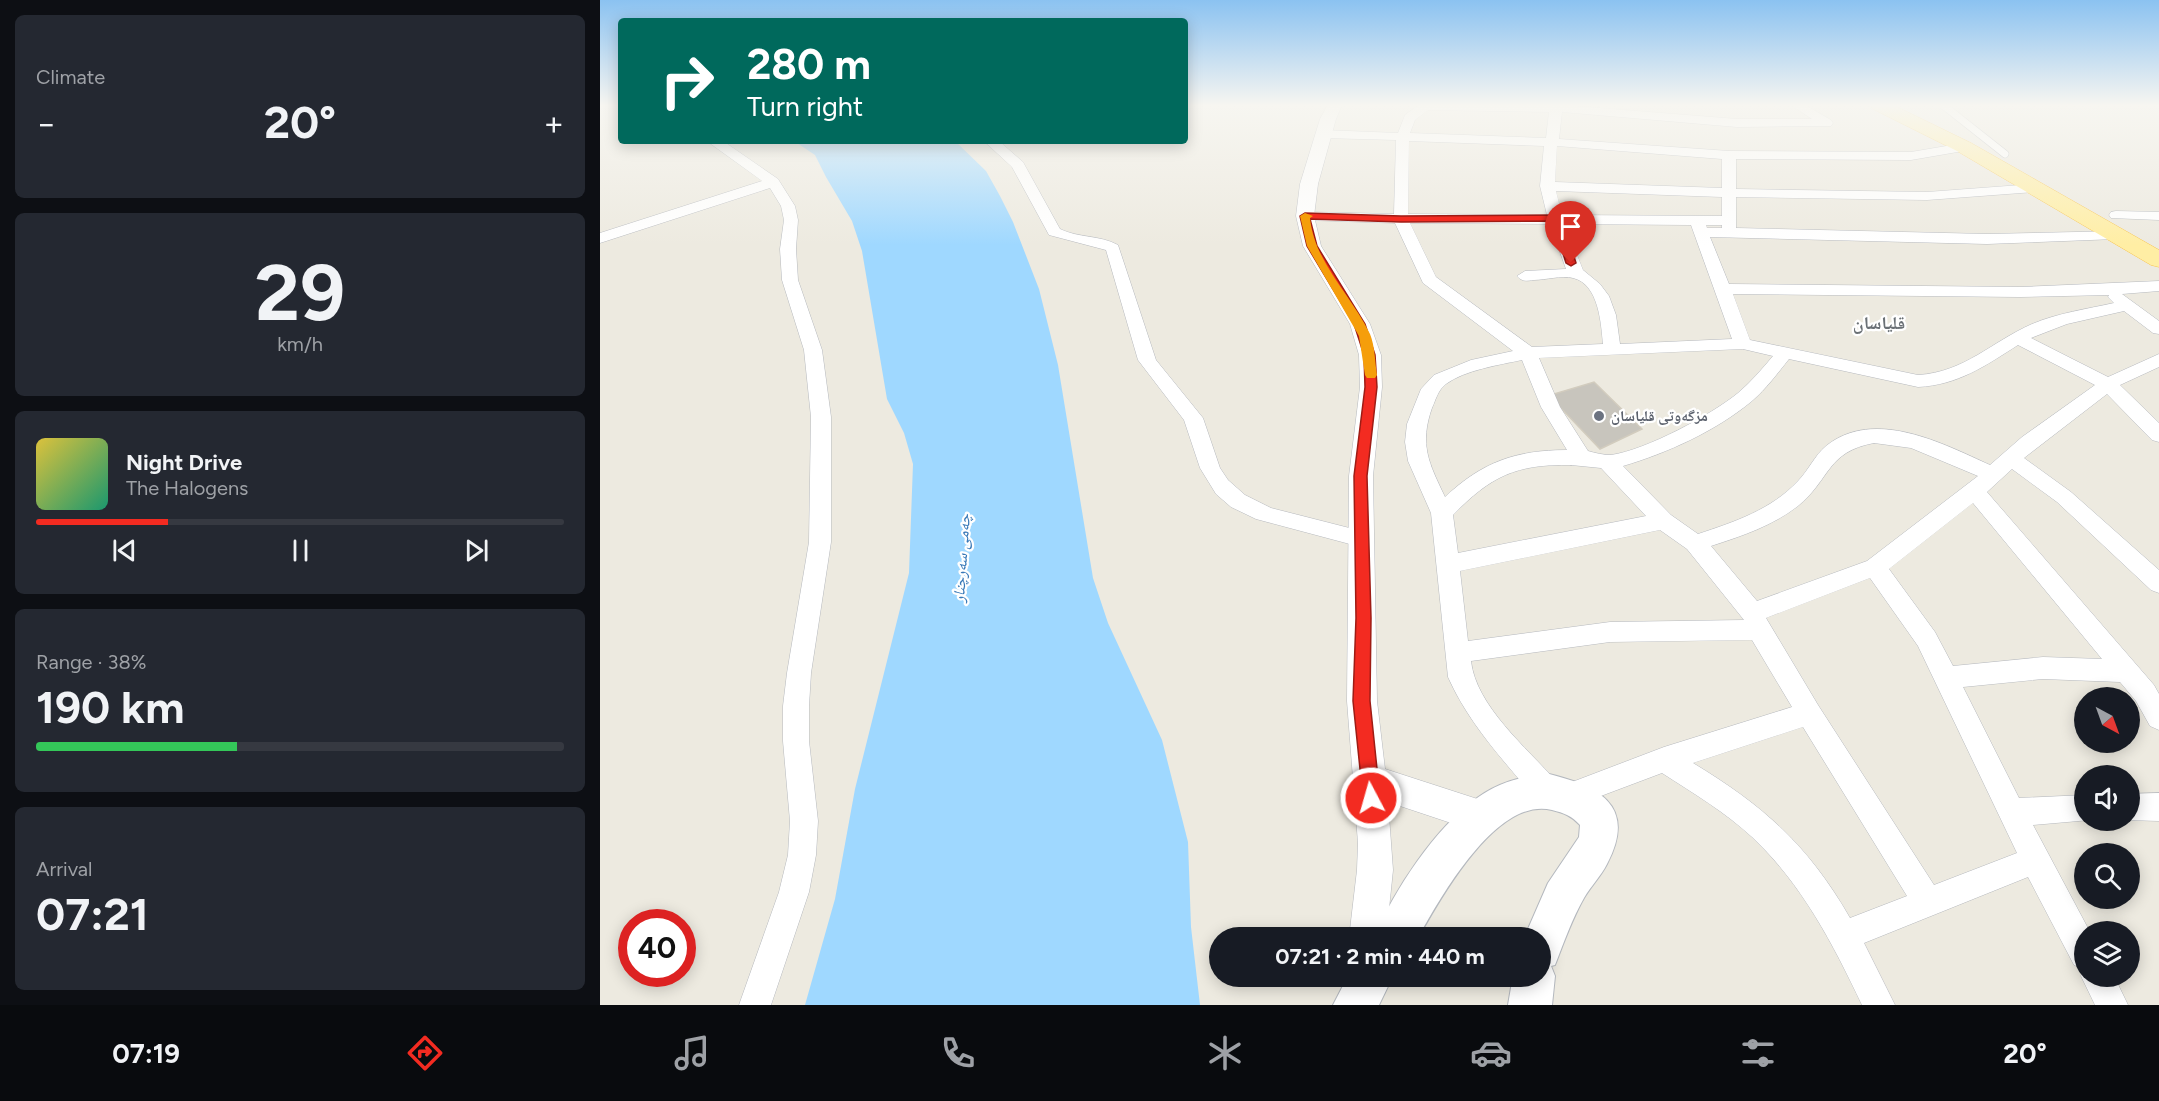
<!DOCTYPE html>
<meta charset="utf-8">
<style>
:root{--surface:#171b24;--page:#242831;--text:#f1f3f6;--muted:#9ea1a6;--line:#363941;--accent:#f32b21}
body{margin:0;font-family:Figtree,"Noto Naskh Arabic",sans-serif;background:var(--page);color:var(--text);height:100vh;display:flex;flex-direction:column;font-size:22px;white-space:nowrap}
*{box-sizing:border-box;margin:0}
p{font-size:20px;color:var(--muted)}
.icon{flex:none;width:33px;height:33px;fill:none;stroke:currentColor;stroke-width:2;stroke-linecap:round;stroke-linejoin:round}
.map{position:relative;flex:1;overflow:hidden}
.drawer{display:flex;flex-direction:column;gap:15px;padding:15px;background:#0d0f14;width:600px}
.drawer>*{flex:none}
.guide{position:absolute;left:18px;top:18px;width:570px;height:126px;border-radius:6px;box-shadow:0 3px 15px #0003;background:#00695c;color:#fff;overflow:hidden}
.needle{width:39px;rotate:139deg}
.tools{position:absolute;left:1474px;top:687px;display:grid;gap:12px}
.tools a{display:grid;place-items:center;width:66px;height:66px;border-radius:50%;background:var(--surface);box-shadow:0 3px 15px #0003;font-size:30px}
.speed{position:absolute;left:18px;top:909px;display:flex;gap:12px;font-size:30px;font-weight:700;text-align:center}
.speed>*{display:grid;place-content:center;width:78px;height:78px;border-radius:50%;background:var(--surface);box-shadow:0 3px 15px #0003;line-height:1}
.speed .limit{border:9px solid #d22;background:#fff;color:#111}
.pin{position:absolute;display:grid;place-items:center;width:51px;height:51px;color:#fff;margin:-62px -26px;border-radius:50% 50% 50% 0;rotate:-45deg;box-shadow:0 0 6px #0007}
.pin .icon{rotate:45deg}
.me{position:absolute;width:66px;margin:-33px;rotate:354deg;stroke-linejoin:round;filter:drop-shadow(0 0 4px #0008)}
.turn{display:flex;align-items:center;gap:21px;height:126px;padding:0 30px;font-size:27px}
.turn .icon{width:78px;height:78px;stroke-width:2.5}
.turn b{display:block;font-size:42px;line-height:51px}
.big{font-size:45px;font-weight:700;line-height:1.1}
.drawer .tile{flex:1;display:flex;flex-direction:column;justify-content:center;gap:9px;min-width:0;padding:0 21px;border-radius:9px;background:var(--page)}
.drawer .dial{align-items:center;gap:0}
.dial b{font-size:78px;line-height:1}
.song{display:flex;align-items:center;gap:18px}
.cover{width:72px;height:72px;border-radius:9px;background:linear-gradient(135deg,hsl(50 70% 55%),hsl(160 70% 35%))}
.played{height:6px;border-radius:3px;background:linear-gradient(90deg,var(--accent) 25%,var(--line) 25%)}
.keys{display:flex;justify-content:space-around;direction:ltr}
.heat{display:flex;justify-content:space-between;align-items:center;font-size:33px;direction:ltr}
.charge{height:9px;border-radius:4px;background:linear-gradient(90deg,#34c759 38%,var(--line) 0)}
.trip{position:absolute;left:609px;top:927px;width:342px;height:60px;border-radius:30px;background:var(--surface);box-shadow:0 3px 15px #0003;font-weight:700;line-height:60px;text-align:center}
.tabs{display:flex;height:96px;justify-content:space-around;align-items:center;background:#090b0e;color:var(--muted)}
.tabs .icon{width:42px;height:42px}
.tabs .current{color:var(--accent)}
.tabs b{font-size:27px;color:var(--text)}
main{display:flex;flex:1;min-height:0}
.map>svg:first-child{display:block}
</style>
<main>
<section class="drawer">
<div class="tile"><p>Climate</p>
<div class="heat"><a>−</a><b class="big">20°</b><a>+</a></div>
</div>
<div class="tile dial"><b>29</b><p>km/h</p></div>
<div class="tile">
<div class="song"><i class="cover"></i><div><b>Night Drive</b><p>The Halogens</p></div></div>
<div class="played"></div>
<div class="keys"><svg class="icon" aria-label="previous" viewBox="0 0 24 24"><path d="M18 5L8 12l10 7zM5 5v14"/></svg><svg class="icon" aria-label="pause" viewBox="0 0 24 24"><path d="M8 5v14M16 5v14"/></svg><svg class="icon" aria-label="next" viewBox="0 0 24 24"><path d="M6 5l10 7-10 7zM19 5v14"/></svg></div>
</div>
<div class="tile"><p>Range · 38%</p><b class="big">190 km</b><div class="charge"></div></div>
<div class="tile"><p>Arrival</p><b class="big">07:21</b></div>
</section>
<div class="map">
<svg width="1559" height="1005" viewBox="0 0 1559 1005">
<rect width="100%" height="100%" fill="#edeae0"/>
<path fill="#9fd8ff" d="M194,141H355L386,171L400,196L413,222L439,289L458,365L493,578L508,623L562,740L588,842L591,927L600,1005H205L235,899L255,789L309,573L313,464L304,433L287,399L262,251L252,221L226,177L215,155Z"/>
<path fill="#c8c5bd" stroke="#d2ccbe" stroke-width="1.5" d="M994,382L1042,429L1000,449L956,403L954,394Z"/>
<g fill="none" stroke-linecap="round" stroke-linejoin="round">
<defs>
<path id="service" d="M1343,105L1405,154"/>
<path id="minor" d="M819,105H961L1137,119H1212L1191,105H1205L1231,120L1233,123L1231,126L1137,127L962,112L959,139L1129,151L1311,152L1364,143L1371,147L1369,150L1311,160L1136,159V189L1327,192L1435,184L1442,188L1435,192L1327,200L1136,197V228L1387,234L1521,231L1524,234L1516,239L1387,244L1110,237L1129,284L1420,287L1559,281V291L1522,294L1559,321V334L1553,333L1524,311L1467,324L1431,338L1508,377L1559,354V367L1520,385L1559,423V442L1552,440L1507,394L1424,458L1471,492L1559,570V593L1551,590L1457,502L1412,469L1387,492L1554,685L1559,694V730L1550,726L1536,701L1520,682L1443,679L1363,687L1419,798L1485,795V820H1490L1433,825L1490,932H1485V976H1514L1528,1005H1495L1481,976L1484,969L1474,965L1428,877L1264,943L1295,1005H1262C1233,944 1202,884 1152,837C1125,812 1093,793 1062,773L969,808L959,804L956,798L946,803L936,799C903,760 869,724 848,677L831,513L808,461L805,442L807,424L821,389L834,375L871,360L913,351L823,283L795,223L705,220L698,216L705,212L794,214L796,140L723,138L717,134L723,130L798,133L805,115ZM828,110L949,112L946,138L810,133L815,120ZM809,141L944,146L940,186L947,215L808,214ZM957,146L1122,159V188L955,182ZM956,191L1122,197V216L962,215ZM810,223L950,224L966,269L925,271L917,276C922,282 927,281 934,280C945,280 962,275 973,278C999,284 1001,324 1003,344L932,347L836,277ZM965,224L1091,225L1132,339L1020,344L1016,315L1009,296L1000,284L983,270ZM1106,225H1122V228H1107ZM1133,294L1420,297L1509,295L1508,297L1514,303C1487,309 1458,313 1432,324C1391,342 1365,372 1318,375L1150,340ZM1418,345L1495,385L1422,437L1390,465C1344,444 1274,407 1226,446C1215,455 1208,471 1198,481C1171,510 1134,522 1098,534L1071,515L1023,466C1067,453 1116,431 1152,401C1166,389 1177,374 1189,359L1318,387C1358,385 1385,366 1418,345ZM1143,349L1173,356C1162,369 1151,382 1138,393C1111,415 1046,450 1011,455C1003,455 995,453 988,451L960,407L939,358ZM922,360L941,407L967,450C916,450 882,462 845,497C829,463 819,445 832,408C836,399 838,390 846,384C865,370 899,365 922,360ZM1274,443L1311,448L1378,476L1267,561L1157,601L1111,546C1142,536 1172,526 1198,506C1231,479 1226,452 1274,443ZM971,465L1001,468L1046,516L858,553L853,515C891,476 916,464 971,465ZM1373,503L1502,659L1443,657L1353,666L1335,632L1289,569ZM1060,530L1087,549L1144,620L1010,622L868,641L860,571ZM1270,578L1318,646L1417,853L1334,885L1218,705L1166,618ZM1152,640L1192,707L1064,747L959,787L956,781C927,748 876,706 871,661L1010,642ZM1203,727L1307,896L1250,918C1208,845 1164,806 1093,763Z
M107,141H123L178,179L195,206L198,220L196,249L198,280L222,350L231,417V542L211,673L209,706V741L218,821L216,855L209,892L171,1005H139L179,892L188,855L190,821L183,741V706L187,673L209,542L211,417L204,350L182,280L180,249L184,220L181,206L170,188L0,243V233L162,181Z
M384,141H399L423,162L460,229C478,238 500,235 518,245L556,360L603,418L620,468L628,480L645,495L671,508L769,533L772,539L769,545L761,547L656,519L631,507L616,494L600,468L584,420L538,360L506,250L449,235L412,167Z
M1516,211L1559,212V220L1511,218L1509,215L1511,212Z
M1559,793V821L1527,820H1530V794Z"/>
<path id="tertiary" d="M728,105H742L736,119L718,184L714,216L721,246L770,324L781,355L782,387L773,476L777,701L785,769L896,805L901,817L896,829L884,834L788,802L793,870L786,938H749L757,870L758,843L747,701L749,476L760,387L759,355L750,324L703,246L696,216L700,184L720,119Z"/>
<path id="secondary" d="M945,773C995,785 1039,803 1007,864C1001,876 991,886 984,898C972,919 964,942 955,965L951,966L955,976L952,1005H908L913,976H940V938H924L948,883L979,837L980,825C972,816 964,813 952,810C897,796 840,898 818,938H774C794,890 835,828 877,798C897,783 920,777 945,773Z
M748,976H793L779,1005H733Z"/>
<path id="primary" d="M1271,105H1293L1371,143L1559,250V267L1551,265L1357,151L1273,109Z"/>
</defs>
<use href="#service" stroke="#b6b9be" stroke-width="8"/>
<use href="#minor" stroke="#b6b9be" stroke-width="1"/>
<use href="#tertiary" stroke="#b6b9be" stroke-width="1"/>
<use href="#secondary" stroke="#b4b8be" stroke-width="2"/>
<use href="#primary" stroke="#f9c44d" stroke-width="1"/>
<use href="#service" stroke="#fff" stroke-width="7"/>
<use href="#minor" fill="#fff" fill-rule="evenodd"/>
<use href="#tertiary" fill="#fff" fill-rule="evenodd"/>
<use href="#secondary" fill="#fff" fill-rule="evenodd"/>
<use href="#primary" fill="#ffeea4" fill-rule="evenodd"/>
</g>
<linearGradient id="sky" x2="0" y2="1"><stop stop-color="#8bc2f1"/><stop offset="0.43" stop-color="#f7f6f1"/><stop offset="1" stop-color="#f7f6f1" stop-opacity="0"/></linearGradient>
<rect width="1559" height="245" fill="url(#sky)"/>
<path fill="#f32b21" stroke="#9e1c15" stroke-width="1.5" d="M705,213L801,216L957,215L962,218L976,263L971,266L966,263L953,221L801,222L710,219L717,246L765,324L775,355L777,387L767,476L771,618L770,701L780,798L778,804L771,806L765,804L763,798L753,701L756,618L754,476L765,387L764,355L754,324L707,246L700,216Z"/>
<path fill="#f59e0b" d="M705,213L713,216L710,218C714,262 752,296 770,334C775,346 775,363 777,375L775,378H767L765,375L759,336L707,246L700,216Z"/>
<circle fill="#6b7280" stroke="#fff" stroke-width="2" cx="999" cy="416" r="6"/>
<g text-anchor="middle" stroke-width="4.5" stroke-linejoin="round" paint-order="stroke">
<g font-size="15" font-weight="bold" fill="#5b616d" stroke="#fff" text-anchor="start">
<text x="1011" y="421">مزگەوتی قلیاسان</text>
</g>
<g font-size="16" font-style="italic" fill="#3778b7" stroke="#fff">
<text transform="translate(361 558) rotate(-86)" y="6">چەمی سەرچنار</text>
</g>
<g font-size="18" font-weight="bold" fill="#6a7075" stroke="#fff">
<text x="1279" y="329">قلياسان</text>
</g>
</g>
</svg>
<div class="tools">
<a><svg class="needle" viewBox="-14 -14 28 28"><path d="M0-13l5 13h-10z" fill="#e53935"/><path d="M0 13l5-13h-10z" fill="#9ea1a6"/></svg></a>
<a><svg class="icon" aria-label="sound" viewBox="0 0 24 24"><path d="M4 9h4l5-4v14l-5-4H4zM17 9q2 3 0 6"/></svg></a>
<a><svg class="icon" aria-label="search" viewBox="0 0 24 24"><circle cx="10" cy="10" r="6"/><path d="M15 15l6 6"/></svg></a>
<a><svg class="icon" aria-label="layers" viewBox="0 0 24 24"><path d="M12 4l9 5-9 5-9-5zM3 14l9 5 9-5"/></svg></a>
</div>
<div class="speed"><div class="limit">40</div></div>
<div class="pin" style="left:971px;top:263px;background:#d93025"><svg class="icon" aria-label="arrive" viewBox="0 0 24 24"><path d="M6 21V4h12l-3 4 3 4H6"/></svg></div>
<svg class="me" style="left:771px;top:798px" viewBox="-20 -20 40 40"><circle r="17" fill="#f32b21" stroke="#fff" stroke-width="3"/><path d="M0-11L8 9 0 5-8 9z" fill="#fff"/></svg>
<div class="trip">07:21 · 2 min · 440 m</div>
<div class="guide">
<div class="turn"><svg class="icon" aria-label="right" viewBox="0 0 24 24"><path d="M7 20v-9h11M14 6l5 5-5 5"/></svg><div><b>280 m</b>Turn right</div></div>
</div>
</div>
</main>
<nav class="tabs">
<b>07:19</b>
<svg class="icon current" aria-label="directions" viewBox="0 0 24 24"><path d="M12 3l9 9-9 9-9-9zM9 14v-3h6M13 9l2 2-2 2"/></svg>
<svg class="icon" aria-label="music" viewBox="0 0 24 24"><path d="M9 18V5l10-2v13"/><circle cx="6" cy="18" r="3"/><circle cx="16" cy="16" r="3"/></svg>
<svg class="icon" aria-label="phone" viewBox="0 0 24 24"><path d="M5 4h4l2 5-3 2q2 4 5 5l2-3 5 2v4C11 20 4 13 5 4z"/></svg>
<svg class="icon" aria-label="climate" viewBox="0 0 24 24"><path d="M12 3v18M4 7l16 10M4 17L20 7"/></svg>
<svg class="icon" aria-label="car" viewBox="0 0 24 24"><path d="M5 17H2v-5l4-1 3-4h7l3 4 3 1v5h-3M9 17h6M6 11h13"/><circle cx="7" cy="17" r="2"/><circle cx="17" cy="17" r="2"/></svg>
<svg class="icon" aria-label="filters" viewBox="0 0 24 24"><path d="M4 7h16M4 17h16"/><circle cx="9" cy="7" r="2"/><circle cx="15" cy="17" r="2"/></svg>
<b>20°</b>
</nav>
